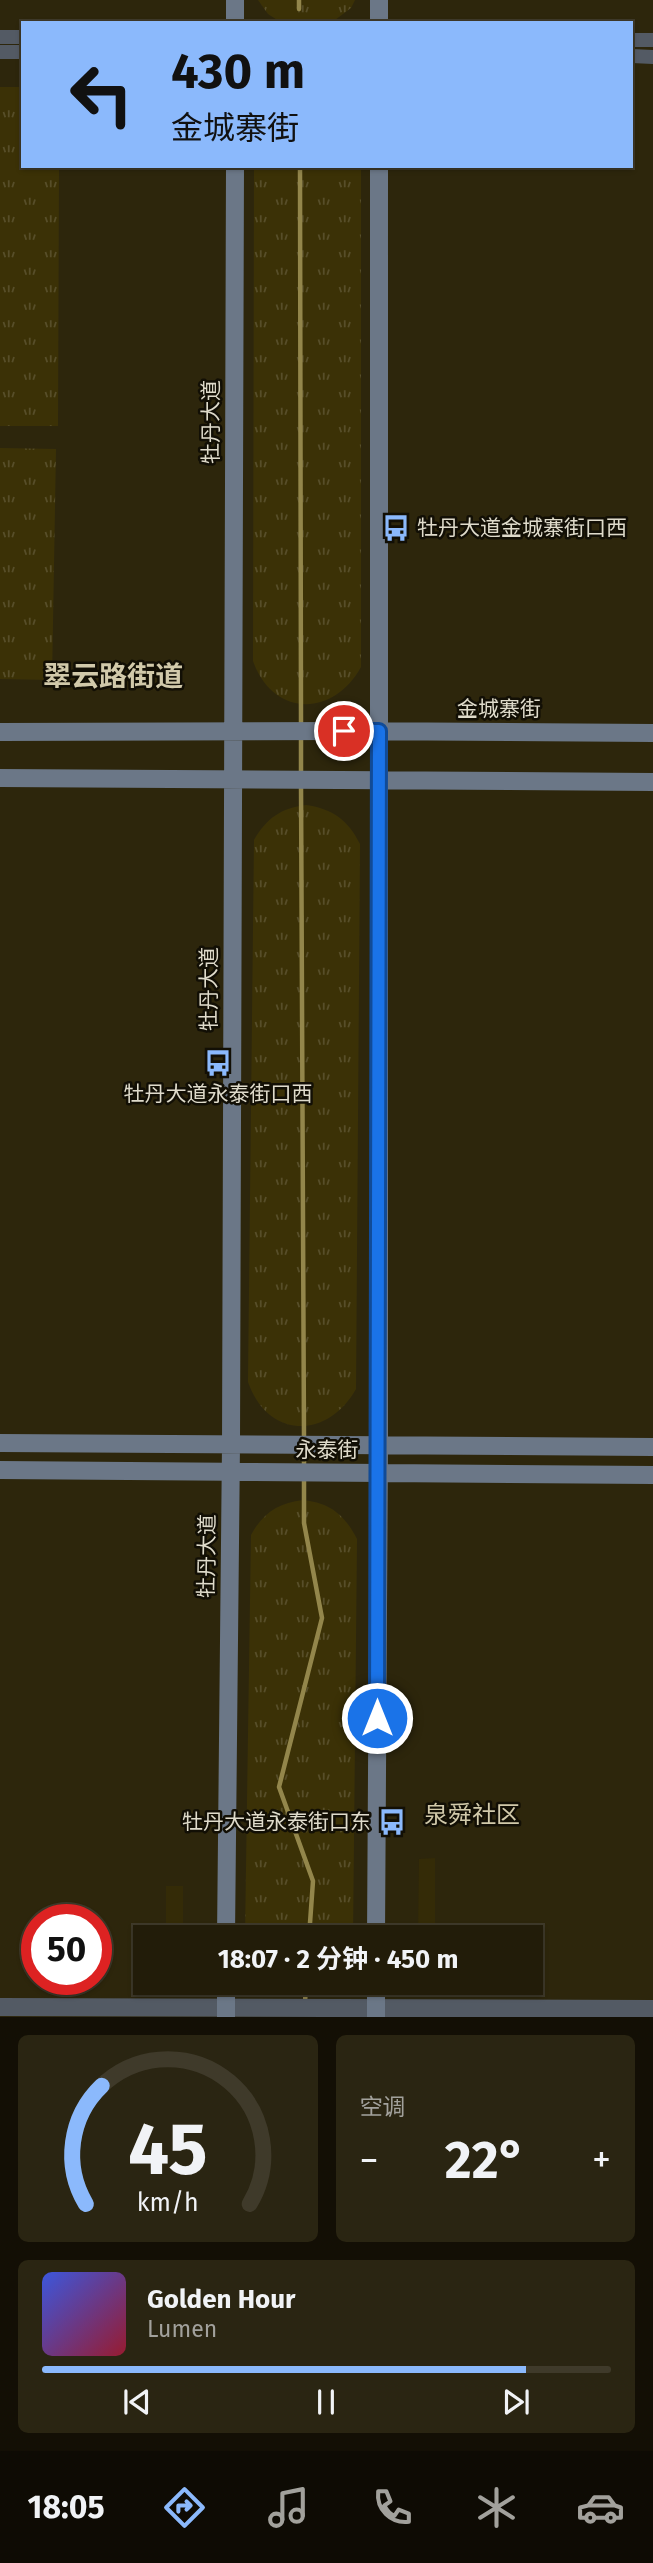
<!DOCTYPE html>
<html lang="zh">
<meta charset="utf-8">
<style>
:root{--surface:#221c09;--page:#2a2512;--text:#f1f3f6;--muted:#a2a19c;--line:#3f3a2a;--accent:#8bb9fc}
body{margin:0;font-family:"Fira Sans","Noto Sans SC",sans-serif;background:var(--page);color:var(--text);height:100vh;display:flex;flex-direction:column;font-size:26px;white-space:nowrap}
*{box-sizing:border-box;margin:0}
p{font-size:23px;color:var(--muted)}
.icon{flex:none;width:38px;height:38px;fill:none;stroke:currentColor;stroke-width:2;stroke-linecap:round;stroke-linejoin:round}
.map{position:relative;height:2017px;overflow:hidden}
.panel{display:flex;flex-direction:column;gap:18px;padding:18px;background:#130f05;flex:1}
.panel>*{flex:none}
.guide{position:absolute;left:21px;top:21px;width:612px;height:147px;border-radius:0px;box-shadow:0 2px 5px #0004,0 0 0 2px var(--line);background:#8bb9fc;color:#111;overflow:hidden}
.speed{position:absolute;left:21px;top:1904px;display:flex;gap:14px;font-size:35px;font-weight:700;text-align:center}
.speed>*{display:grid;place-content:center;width:91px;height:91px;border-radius:50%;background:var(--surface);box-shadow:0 2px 5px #0004,0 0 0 2px var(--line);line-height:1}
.speed .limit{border:10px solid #d22;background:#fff;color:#111}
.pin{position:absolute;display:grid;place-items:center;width:60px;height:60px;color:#fff;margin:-30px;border:4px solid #fff;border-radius:50%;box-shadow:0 2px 7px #0007}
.me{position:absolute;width:77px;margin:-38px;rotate:0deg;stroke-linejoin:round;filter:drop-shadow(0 0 5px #0008)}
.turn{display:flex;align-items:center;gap:24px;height:147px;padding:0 35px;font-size:32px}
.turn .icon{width:91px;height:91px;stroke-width:2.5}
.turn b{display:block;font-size:49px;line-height:60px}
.big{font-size:52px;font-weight:700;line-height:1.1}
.panel .card{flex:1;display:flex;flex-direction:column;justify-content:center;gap:10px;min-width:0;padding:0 24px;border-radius:10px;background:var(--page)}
.panel .dial{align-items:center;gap:0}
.dial svg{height:182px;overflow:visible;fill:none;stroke:var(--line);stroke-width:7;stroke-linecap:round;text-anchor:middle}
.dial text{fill:var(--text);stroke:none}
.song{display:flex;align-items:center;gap:21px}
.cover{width:84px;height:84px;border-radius:10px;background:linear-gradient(135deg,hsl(230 70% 55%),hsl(350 70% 35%))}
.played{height:7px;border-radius:4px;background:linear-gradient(90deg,var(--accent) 85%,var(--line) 85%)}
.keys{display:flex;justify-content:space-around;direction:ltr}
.heat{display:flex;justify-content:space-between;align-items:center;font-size:38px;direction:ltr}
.panel .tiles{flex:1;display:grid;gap:18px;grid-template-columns:1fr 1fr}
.card:last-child{grid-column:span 2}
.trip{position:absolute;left:133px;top:1925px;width:410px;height:70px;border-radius:0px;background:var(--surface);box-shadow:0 2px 5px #0004,0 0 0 2px var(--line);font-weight:700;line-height:70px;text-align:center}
.menu{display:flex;height:112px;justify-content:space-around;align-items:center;background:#0e0b04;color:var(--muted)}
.menu .icon{width:49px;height:49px}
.menu .active{color:var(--accent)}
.menu b{font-size:32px;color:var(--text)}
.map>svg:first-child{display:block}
</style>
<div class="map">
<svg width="653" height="2017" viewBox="0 0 653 2017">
<defs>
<pattern id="grass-tufts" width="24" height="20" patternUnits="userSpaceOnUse" patternTransform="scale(1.75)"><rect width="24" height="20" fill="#3b3106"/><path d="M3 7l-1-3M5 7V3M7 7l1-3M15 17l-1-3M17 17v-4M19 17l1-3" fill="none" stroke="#574e29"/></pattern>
</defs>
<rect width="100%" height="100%" fill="#2d260c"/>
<path fill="#342b07" d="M435,1858V1937H418L419,1859Z
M166,1886H183V1937H166Z"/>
<path fill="url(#grass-tufts)" d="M258,0H355L351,8L331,23H282L268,14Z
M0,87H23V166H59L58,426H0Z
M254,166H361V667C333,718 273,717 253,661Z
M0,448L56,449L52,680L0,679Z
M306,805C333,809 348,820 360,844L356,1389C327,1440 268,1439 248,1382L254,840C267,818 281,808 306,805Z
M303,1500C330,1503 344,1514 357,1539L353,1937H245L251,1535C263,1513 278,1503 303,1500Z
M267,1983H333C312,1997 287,1997 267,1983Z"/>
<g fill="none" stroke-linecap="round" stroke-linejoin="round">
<path stroke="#93864b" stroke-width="4.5" d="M299,9V0
M300,166L301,725
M301,734V774
M301,783L304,1439
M304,1448V1467
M304,1476V1523L322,1618L279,1787L313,1881L309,1937
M305,2003L306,1983"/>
<path stroke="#535a64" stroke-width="14" d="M0,37H23
M632,40H653
M0,52H23
M632,56L653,57"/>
<path stroke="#535a64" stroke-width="18" d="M0,2007L653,2009"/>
<path stroke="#6b7787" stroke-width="18" d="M235,23V0
M379,23V0
M0,732L344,731L653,733
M0,778L653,782
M0,1443L653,1447
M0,1470L653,1475
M226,1937L231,1444L235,166
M376,1937L379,1445V166
M226,2017V1983
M376,2017V1983"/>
</g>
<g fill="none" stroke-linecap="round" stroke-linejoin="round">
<defs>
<path id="route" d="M344,731H379L377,1718"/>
</defs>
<use href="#route" stroke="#114b97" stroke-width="18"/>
<use href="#route" stroke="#1a73e8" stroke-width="12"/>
</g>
<defs>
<symbol id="bus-bare" viewBox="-9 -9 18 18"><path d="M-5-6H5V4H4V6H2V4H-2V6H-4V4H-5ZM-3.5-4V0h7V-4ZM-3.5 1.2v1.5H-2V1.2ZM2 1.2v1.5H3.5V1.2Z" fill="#8bb9fc" stroke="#120f05" stroke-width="2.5" paint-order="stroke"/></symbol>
</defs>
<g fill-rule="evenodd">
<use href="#bus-bare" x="377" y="509" width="38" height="38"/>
<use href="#bus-bare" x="199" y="1044" width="38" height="38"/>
<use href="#bus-bare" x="373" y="1803" width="38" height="38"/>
</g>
<g text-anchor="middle" stroke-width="5" stroke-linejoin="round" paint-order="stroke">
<g font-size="21" fill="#dfdbcb" stroke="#120f05">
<text transform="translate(211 422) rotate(-90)" y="7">牡丹大道</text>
<text x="499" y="716">金城寨街</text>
<text transform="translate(209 989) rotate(-90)" y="7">牡丹大道</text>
<text x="327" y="1457">永泰街</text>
<text transform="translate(207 1556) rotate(-89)" y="7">牡丹大道</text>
</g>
<g font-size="21" fill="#dfdbcb" stroke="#120f05" text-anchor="start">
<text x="417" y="535">牡丹大道金城寨街口西</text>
<text x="218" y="1101" text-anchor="middle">牡丹大道永泰街口西</text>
<text x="371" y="1829" text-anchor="end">牡丹大道永泰街口东</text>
</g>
<g font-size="24" fill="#d1c9aa" stroke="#120f05">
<text x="472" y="1823">泉舜社区</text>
</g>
<g font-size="28" font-weight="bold" fill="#d1c9aa" stroke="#120f05">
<text x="113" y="686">翠云路街道</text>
</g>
</g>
</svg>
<div class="speed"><div class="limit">50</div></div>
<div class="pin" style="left:344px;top:731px;background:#d93025"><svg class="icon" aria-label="arrive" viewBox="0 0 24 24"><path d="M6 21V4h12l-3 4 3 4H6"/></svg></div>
<svg class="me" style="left:377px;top:1718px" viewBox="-20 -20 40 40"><circle r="17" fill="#1a73e8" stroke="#fff" stroke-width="3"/><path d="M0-11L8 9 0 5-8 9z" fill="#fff"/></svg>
<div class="trip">18:07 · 2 分钟 · 450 m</div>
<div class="guide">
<div class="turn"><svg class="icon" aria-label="left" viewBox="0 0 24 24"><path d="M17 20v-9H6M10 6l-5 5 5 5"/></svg><div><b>430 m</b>金城寨街</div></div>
</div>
</div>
<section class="panel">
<div class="tiles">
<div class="card dial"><svg viewBox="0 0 100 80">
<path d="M14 69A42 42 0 1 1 86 69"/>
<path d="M14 69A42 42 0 0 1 21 17" stroke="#8bb9fc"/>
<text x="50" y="56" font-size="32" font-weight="700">45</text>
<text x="50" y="72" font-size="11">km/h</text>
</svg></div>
<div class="card"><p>空调</p>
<div class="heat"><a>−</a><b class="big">22°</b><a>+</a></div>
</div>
<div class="card">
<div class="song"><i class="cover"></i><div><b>Golden Hour</b><p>Lumen</p></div></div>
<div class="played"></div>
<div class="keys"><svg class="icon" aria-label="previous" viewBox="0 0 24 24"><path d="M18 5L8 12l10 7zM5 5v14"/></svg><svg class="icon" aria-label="pause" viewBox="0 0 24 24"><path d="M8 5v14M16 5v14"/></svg><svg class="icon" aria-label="next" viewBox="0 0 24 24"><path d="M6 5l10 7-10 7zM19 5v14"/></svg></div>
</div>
</div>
</section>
<nav class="menu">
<b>18:05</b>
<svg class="icon active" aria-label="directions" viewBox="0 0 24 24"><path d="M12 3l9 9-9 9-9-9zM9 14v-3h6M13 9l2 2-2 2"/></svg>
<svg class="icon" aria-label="music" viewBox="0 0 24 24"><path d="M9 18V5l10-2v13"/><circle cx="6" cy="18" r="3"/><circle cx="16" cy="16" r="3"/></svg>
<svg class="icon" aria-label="phone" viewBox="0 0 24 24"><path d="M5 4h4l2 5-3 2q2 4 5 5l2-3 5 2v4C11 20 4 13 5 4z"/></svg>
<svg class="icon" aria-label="climate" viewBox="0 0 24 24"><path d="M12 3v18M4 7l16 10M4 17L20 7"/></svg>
<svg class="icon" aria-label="car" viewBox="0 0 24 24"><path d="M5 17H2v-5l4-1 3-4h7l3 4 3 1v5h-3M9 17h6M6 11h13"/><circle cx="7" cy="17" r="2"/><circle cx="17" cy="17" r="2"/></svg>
</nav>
